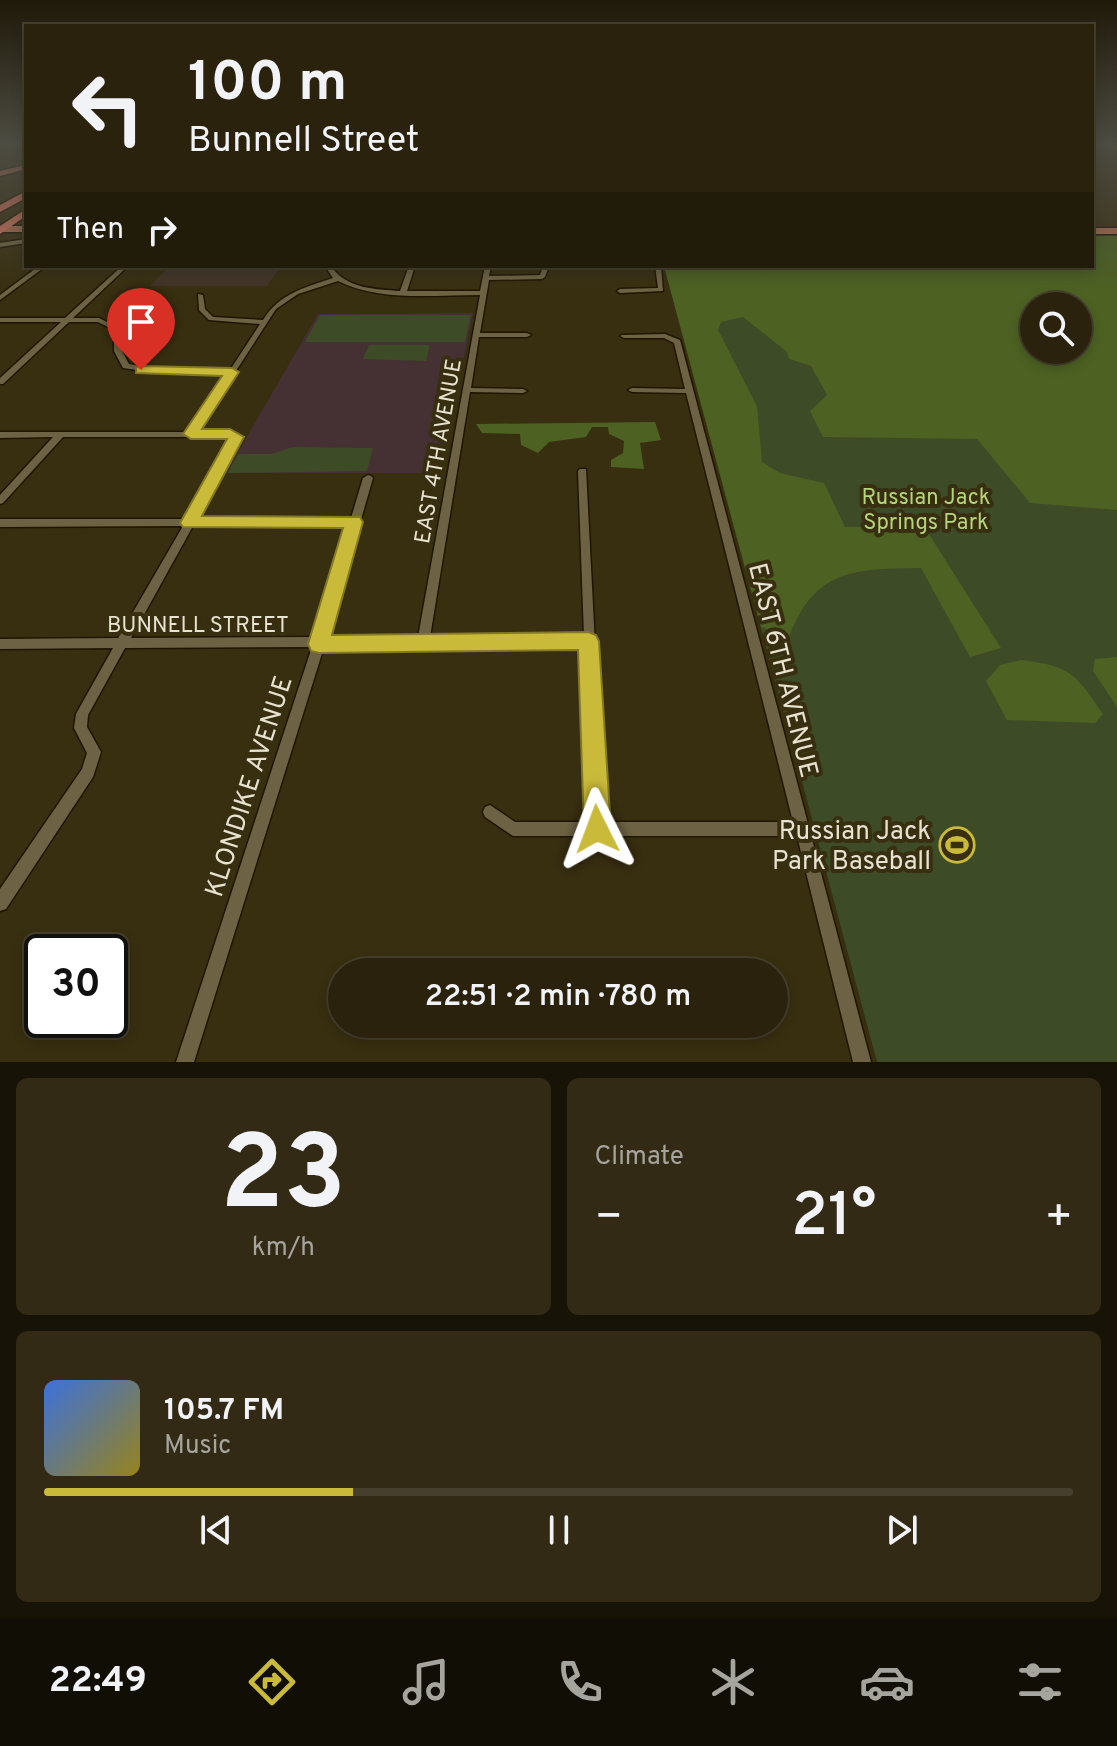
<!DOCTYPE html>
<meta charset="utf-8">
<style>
:root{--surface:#2a220c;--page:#322a15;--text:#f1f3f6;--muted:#a5a49d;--line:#463f2d;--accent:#caba3a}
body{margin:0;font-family:Overpass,sans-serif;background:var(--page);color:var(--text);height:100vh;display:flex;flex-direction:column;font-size:30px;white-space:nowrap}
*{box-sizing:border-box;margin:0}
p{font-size:26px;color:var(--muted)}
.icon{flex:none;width:44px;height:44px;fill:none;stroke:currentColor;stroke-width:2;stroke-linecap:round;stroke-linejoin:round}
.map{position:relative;height:1062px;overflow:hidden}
.drawer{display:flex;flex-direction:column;gap:16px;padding:16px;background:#171307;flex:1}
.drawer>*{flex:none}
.banner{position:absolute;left:24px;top:24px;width:1070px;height:244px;border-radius:0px;box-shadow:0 4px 12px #0003,0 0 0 2px var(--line);background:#2a220c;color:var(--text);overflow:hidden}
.fabs{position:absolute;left:1020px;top:292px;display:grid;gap:16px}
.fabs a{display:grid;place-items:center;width:72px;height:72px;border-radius:50%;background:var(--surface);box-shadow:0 4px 12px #0003,0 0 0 2px var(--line);font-size:40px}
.speed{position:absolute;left:24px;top:934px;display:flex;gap:16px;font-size:40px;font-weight:700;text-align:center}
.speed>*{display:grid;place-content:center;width:104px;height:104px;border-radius:50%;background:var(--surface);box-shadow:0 4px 12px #0003,0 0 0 2px var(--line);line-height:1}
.speed .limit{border:4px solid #111;border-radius:12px;background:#fff;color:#111}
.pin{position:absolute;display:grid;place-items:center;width:68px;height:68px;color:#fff;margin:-82px -34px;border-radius:50% 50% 50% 0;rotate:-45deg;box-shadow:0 0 8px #0007}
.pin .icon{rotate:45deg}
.me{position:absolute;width:88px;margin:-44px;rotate:357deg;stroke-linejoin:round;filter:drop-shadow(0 0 6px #0008)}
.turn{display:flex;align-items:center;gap:28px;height:168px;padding:0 32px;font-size:36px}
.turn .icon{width:104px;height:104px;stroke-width:2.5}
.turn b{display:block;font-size:56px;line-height:68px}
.then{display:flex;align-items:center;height:76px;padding:0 32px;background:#0003;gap:16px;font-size:30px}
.big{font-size:60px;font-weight:600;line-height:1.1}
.drawer .widget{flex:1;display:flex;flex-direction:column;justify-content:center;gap:12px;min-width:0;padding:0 28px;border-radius:12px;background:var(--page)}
.drawer .dial{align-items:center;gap:0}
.dial b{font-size:104px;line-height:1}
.song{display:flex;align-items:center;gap:24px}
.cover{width:96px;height:96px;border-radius:12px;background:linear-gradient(135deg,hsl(220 70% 55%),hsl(50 70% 35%))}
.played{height:8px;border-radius:4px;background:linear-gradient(90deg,var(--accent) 30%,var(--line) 30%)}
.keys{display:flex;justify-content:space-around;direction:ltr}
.heat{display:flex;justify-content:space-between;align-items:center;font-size:44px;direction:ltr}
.drawer .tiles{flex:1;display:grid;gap:16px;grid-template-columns:1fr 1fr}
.widget:last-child{grid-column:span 2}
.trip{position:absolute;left:328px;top:958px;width:460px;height:80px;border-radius:40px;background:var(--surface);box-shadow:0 4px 12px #0003,0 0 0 2px var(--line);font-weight:600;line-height:80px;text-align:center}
.tab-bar{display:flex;height:128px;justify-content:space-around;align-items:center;background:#110e05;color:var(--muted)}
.tab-bar .icon{width:56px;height:56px}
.tab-bar .current{color:var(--accent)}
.tab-bar b{font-size:36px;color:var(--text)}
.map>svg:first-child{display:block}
</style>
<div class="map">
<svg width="1117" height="1062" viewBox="0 0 1117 1062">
<rect width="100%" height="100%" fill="#382e10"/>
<path fill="#423426" d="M170,266H281L267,286H150Z"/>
<path fill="#453034" d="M473,313L441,473H226L318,314Z"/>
<path fill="#3e4b27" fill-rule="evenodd" d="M1092,234H1117V1062H877L664,266H1092ZM1034,306H1078V350H1034Z
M320,315H471L465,342H305Z
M369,345H430L426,361L363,359Z
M293,447L373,448L367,471L228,473L238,454H271Z"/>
<path fill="#4c6122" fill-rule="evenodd" d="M1092,236H1117V510L1030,503L977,439L823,437L810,411L827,395L811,366L789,359L787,352L743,317L721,322L718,330L757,406L762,462L780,473L824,483L845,527L892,526L927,531L1001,648L970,657L921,568C856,569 815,568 789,637L761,627L664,266H1092ZM1034,306H1078V350H1034Z
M655,422L661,440L640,443L644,469L611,467V460L623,453L624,441L609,434L608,427H592L586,437L549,442L538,453L521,445L520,434L482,433L476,424Z
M1117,657V707L1093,671L1095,659Z
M1021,660C1071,666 1076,674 1103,714L1095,723L1007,720L986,681L1000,665Z"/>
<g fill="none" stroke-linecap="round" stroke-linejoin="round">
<defs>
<path id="minor" d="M1109,144L1117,145V148Z
M26,239V243L0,247V243Z
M39,266H46L0,300V295Z
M122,266H128L73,318H99L119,328L122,351L129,364L159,369L230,370L260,324L209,320L199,310L198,294L203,295L205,309L213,317L263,320C280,293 304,288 333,278L325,266H331C346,289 375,289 400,291L409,266H415L407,291H480L485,266H491L489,276L540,275L543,266H549L545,277L542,279L489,280L480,333H527L531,335L527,337H479L471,388L523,389L527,391L523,393L470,392L430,637L584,636L578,471L580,469H586L604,822H793L686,393L632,392L628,390L632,388L685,389L674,343L664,338H624L620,336L622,335L665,334L680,340L871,1062H853L797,836H513L485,817L483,812L485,807L490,805L515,822H590L584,646L324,647L194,1062H176L312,647L125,648L88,715L87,727L101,752L93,777L6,909L0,911V889L82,769L87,753L74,728L76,714L113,648L0,649V639L118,638L183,526L0,527V519H187L231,443L232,438L229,437H63L3,503L0,504V495L53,437L0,438V432H188L227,374L159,373L123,368L114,351V330L98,322H69L3,384H0V378L61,322H0V318H65ZM338,281C380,302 434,295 480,295L418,637H327L373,478L371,476L368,475L363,478L351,518L197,519L239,443L240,437L230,431H197L276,309L298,294ZM193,526H349L315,637L131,638Z
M655,266H661L663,291L620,293L617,291L620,289L658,288Z"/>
<path id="secondary" d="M1104,144L1117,147V151Z"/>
<path id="primary" d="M0,226H26V232H0Z
M1092,228H1117V234H1092Z"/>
<path id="motorway" d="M26,165V169L0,176V171Z
M26,191V198L0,212V205Z
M26,209V216L0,234V226Z"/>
</defs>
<use href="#minor" stroke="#1f1600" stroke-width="3"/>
<use href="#secondary" stroke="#1f1600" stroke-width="3"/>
<use href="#primary" stroke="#1f1600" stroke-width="3"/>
<use href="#motorway" stroke="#1f1600" stroke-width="3"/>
<use href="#minor" fill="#6d6344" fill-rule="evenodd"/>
<use href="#secondary" fill="#8c684c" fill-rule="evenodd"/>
<use href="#primary" fill="#ac6e54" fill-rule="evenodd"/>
<use href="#motorway" fill="#d6755f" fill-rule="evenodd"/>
</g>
<linearGradient id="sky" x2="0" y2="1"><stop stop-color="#1f1909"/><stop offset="0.49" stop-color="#4d4c42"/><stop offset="1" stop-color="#4d4c42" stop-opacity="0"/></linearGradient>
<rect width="1117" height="293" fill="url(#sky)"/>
<path fill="#caba3a" stroke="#837926" stroke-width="2" d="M141,366L232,368L239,372L202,429H230L244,437L202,516L360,517L363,522L332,635L588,632L596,635L599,641L611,829L607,838L597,842L588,838L584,829L578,650L319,653L311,651L308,644L343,528L183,527L180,523L227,439H191L183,434L222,376L136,373V367Z"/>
<defs>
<symbol id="stadium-ring" viewBox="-11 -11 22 22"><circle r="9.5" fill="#382e10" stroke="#caba3a" stroke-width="1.5"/><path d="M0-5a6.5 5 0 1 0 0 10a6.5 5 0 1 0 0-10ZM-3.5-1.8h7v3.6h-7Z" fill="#caba3a"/></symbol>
</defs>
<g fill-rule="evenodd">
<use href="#stadium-ring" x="937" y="825" width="40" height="40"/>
</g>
<g text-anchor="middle" stroke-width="8" stroke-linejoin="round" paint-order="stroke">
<g font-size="22" fill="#e8e2d1" stroke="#382e10">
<text transform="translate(437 451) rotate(-80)" y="8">EAST 4TH AVENUE</text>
<text x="198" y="632">BUNNELL STREET</text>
</g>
<g font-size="22" fill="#b5d57b" stroke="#382e10">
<text x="926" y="504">Russian Jack<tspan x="926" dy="25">Springs Park</tspan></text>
</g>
<g font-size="26" fill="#e8e2d1" stroke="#382e10">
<text transform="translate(784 670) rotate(76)" y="9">EAST 6TH AVENUE</text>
<text transform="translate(248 786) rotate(-72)" y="9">KLONDIKE AVENUE</text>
</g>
<g font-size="26" fill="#e8e2d1" stroke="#382e10" text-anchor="end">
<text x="931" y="839">Russian Jack<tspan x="931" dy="30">Park Baseball</tspan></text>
</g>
</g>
</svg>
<div class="fabs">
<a><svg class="icon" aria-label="search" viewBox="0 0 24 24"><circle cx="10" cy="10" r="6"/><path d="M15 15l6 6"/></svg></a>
</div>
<div class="speed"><div class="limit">30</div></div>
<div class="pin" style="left:141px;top:370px;background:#d93025"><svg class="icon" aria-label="arrive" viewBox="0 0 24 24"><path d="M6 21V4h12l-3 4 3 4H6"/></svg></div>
<svg class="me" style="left:597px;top:829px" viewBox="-20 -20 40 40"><path d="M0-17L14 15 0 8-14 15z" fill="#caba3a" stroke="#fff" stroke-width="4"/></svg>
<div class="trip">22:51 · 2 min · 780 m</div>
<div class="banner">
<div class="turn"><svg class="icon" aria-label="left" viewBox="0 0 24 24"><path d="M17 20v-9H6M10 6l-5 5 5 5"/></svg><div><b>100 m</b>Bunnell Street</div></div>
<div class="then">Then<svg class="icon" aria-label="right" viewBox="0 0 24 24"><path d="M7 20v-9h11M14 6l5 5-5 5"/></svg></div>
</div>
</div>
<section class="drawer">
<div class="tiles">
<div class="widget dial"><b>23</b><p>km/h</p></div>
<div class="widget"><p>Climate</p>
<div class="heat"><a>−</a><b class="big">21°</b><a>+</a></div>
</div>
<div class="widget">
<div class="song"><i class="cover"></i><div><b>105.7 FM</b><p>Music</p></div></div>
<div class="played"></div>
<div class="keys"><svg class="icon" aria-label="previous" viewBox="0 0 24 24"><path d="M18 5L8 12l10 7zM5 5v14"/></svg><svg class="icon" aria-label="pause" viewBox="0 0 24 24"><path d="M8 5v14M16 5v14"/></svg><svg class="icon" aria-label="next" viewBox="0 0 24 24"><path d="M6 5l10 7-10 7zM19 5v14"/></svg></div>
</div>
</div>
</section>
<nav class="tab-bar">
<b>22:49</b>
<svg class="icon current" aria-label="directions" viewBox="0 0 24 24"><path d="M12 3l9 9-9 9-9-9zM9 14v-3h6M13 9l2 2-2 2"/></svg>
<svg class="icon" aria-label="music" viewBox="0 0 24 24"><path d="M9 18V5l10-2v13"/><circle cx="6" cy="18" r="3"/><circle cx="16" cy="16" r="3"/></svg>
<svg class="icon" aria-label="phone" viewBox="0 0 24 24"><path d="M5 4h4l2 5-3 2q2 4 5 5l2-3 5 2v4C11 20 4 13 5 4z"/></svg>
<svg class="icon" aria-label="climate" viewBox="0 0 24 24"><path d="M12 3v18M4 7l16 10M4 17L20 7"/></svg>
<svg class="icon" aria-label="car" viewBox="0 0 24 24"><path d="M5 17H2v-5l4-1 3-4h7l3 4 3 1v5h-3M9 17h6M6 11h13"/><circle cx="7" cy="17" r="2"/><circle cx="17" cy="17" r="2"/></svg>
<svg class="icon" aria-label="filters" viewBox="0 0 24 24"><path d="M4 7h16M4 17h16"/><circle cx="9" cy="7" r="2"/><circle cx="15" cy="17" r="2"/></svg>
</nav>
